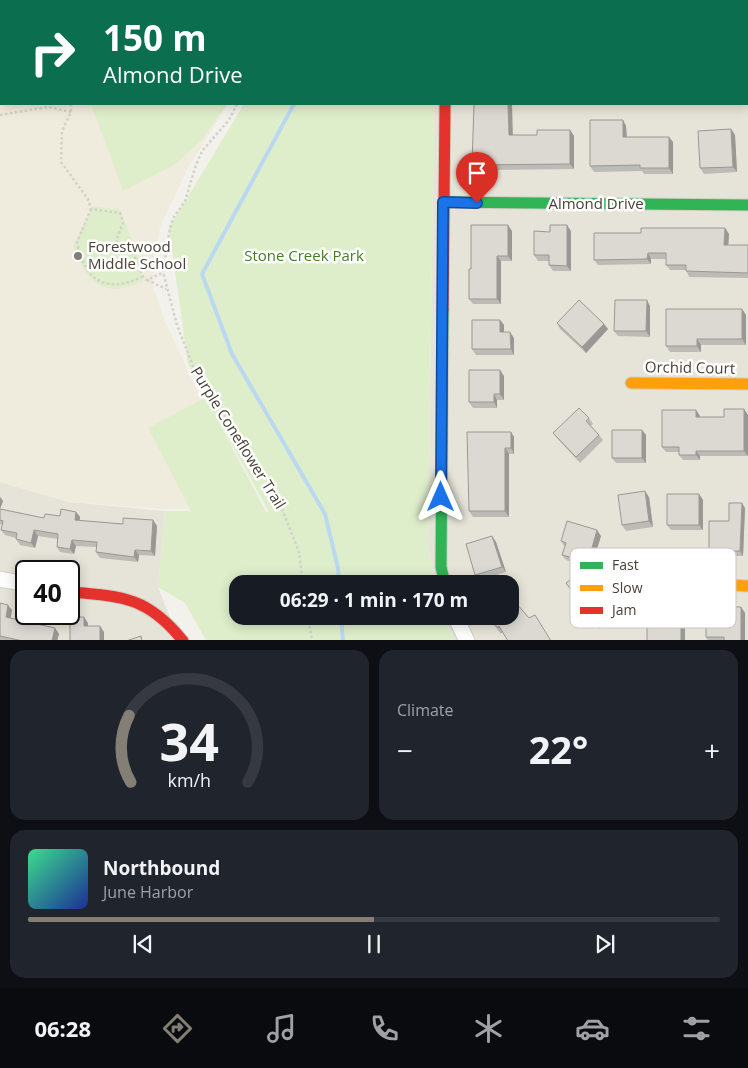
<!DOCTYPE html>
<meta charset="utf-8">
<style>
:root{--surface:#171b24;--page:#20242c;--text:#f1f3f6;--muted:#9ea1a6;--line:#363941;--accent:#847f75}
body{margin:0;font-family:"Open Sans",sans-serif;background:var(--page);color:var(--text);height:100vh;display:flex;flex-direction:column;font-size:19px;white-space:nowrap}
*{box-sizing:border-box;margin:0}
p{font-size:16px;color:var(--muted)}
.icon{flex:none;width:28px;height:28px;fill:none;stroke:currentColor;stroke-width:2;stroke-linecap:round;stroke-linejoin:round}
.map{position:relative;height:640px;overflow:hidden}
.drawer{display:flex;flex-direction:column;gap:10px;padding:10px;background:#0d0f14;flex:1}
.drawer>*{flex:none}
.hud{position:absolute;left:0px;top:0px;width:749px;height:105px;box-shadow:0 2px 12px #0003;background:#0b6e4f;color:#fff;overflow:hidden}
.speed{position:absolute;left:15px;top:560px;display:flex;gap:10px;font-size:25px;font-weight:700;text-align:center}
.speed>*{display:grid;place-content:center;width:65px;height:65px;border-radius:50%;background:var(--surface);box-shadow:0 2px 12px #0003;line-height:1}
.speed .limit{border:2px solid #111;border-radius:8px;background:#fff;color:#111}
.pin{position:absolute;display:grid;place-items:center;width:42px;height:42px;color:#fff;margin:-51px -21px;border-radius:50% 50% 50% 0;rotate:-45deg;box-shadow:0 0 5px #0007}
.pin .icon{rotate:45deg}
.me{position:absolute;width:55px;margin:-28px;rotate:0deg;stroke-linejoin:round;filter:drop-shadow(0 0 4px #0008)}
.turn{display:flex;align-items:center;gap:18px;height:105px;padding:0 20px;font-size:22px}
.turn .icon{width:65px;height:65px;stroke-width:2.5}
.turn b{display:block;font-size:35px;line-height:42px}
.big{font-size:38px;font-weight:700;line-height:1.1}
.drawer .tile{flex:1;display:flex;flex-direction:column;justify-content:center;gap:8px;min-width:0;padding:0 18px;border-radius:15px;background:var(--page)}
.drawer .dial{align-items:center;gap:0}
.dial svg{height:130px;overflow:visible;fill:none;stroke:var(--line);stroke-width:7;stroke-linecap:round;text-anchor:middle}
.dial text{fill:var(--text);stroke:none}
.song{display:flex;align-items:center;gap:15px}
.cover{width:60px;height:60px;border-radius:8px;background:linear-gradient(135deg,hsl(150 70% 55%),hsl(230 70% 35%))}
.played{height:5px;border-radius:2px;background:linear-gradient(90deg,var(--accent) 50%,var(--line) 50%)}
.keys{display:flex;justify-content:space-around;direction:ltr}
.heat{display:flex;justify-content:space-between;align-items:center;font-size:28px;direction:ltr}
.drawer .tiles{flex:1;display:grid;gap:10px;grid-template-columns:1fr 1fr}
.tile:last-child{grid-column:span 2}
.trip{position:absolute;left:229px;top:575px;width:290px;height:50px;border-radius:15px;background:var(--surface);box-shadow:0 2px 12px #0003;font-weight:700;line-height:50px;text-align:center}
.dock{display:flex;height:80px;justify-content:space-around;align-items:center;background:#090b0e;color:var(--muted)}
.dock .icon{width:35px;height:35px}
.dock .active{color:var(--accent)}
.dock b{font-size:22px;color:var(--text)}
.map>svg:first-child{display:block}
</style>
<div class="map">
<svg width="748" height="641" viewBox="0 0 748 641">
<rect width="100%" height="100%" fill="#f2f1eb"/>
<path fill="#e6e3d8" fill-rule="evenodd" d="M436,0H748V640H455L443,616H510V584H435L428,549L434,104H748V1Z
M0,482L69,502L165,511L158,587L179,640H0ZM26,571H69V614H26Z"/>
<path fill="#f0ecdd" d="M0,0H267L1,1V104H228L188,168L160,227L152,284L164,319L206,410L263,510L166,509L69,502L0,482Z"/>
<path fill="#deeeca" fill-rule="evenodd" d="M283,0H436L283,1Z
M91,104H227L202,140L176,164L123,191Z
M244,104H434L428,549L435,584H238V616H443L455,640H206L185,603L158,587L165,511H191L148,428L206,397L188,364L169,228ZM211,407L269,512H266Z
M93,206L120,210L140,261L143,282C135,284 124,289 116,289C91,289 80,266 73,246Z"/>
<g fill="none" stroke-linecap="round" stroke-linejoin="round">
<path stroke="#bad9f1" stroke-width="4" d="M327,1V0
M294,104L202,274L232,354L325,514L338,568L339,584
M341,616L343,641"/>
<defs>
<path id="lane" d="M37,1V0
M0,69L1,67"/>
<path id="street" d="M446,0V1
M0,579L26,584
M455,616L467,641"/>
<path id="fast" d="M443,202L748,205
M443,310L441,567L445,584"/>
<path id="slow" d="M631,383L748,384
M650,565L676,582L748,586"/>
<path id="jam" d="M443,310L445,104
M69,592C122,596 148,597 183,641"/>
</defs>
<use href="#lane" stroke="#d0cec8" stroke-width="9"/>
<use href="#street" stroke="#d0cec8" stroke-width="17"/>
<use href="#fast" stroke="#d2cec2" stroke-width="13"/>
<use href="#slow" stroke="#d2cec2" stroke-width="13"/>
<use href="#jam" stroke="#d2cec2" stroke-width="13"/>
<path stroke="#d2d1ca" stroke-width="2.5" stroke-dasharray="2.5 2.5" stroke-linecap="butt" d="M271,0V1
M396,0L397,1
M95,1L98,0
M279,1L280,0
M71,104V112L62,131L61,162L88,199L91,209L120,213L123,223L116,241C123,247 131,249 135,258C140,265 139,275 147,280L162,273
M237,104L229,120L202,151L196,165L185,201L174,217L170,228L163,272L177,325L193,366L276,494L299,552L303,584
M0,115L48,107L71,112
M91,209L77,242C85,281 105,294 142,277
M147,280L166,289
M308,616L312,641"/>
<use href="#lane" stroke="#fdfdfc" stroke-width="8"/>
<use href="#street" stroke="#fdfdfc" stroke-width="15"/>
<use href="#fast" stroke="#30b455" stroke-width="11"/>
<use href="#slow" stroke="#ff9f0a" stroke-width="11"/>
<use href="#jam" stroke="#e5322d" stroke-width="11"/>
</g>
<path fill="#bdbbb5" d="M0,0L1,1V18L0,19Z
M474,104H512V135H537L570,130L574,136V169L476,170L472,165Z
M623,120L626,126L627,137L673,142V174H644L642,171L594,172L590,166Z
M731,129L735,135L737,172L704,174L700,168Z
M725,228L729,234L728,245H748V278L689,277L686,270H670L666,265V259H651V264L598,265L594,260L641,233Z
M512,231V261H501V304H473L469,299L471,269Z
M571,231V271H553L549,265V261H538L534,255Z
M650,306V337L618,336L614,331Z
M742,309L746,315V345H701V352H670L666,346Z
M500,320L504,325V332L514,338V355H476L472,349Z
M557,323L604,324L608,329L586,353L560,329Z
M504,376V400H497V408H473L469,402Z
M744,409L748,415V456H700V460H683L679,455V452H666L662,447L696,410L700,417H724Z
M589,418L593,424L590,426L599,435L603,440L580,463L557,438L553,433Z
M642,430L646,435V463H616L612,458Z
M511,432L514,437V454H509V517H473L469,511Z
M699,494L703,500V530H671L667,525Z
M0,497L3,501L0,509L44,518L60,516L76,512L80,517V521L123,524L153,520L157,526L155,556L139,555L138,562L100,558L96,552L97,547L76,546L74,554L60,552L57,547L58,539L38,536L35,548L20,545L16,539V538L5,535L1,530L2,525L0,524Z
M649,497L653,527L626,531L622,525Z
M745,508L743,556H712L709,551Z
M492,536L496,542L506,572L479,581L475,575Z
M601,536L591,568L566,560L562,555L565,547L561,541Z
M604,580L625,609L599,629L566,583L586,593Z
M0,603L12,610L10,618L55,628L59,634L57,641H0Z
M741,607L745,613V641H708L706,637L725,613Z
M487,616H510L539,620L503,632L501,634Z"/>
<path fill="#9a9894" d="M508,104H512L513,140L509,135Z
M623,120L626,126L627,142L623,137Z
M731,129L735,135L737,172L733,167Z
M570,130L574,136V169L570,164Z
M669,137L673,142V174L669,168Z
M508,225L512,231V261L508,256Z
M567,225L571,231V271L567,266Z
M725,228L729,234L728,250L724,245Z
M648,253L651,259V264L647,259Z
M497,256L501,261V304L497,299Z
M647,300L650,306V337L646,331Z
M742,309L746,315V345L742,339Z
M500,320L504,325V338L500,332Z
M604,324L608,329L586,353L582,347Z
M510,332L514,338V355L511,349Z
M697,339L701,345V352L697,346Z
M500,370L504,376V400L500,394Z
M494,394L497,400V408L494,402Z
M744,409L748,415V456L744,451Z
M696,410L700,416V422L696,417Z
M642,430L646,435V463L642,458Z
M511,432L514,437V454L511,448Z
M505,448L509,454V517L505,511Z
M696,451L700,456V460L696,455Z
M645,491L649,497L653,527L649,521Z
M699,494L703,500V530L699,525Z
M0,497L3,501L0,509Z
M742,503L745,508L743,556L740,551Z
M76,512L80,517L79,526L75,520Z
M153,520L157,526L155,556L151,551Z
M34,530L38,536L35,548L31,543Z
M597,530L601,536L591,568L588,562Z
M492,536L496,542L506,572L502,567Z
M72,540L76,546L74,554L70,549Z
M135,550L139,555L138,562L134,557Z
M8,605L12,610L10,623L6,617Z
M741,607L745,613V641H741Z
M681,609L685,614V641H681Z
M84,617L88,623V632L84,626Z
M100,626L104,632V641H100Z
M55,628L59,634L57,641H52Z"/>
<path fill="#dcd9d3" stroke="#9a9894" d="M0,0H8L9,1H1V9L0,10Z
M474,104H508L509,135H537V130H570V164L472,165Z
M590,120H623V137H669V168H640V165L590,166Z
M731,129L733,167L700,168L698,131Z
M471,225H508V256H497V299H469V269H471Z
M550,225H567V266L549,265V255H534V231L550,232Z
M641,228H725L724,245H748V273L686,271V265H666V253H648L647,259L594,260V233H641Z
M579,300L604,324L582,347L557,323Z
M615,300H647L646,331H614Z
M666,309H742V339H697V346H666Z
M472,320H500V332H510L511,349H472Z
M469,370H500V394H494V402H469Z
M579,408L589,418L586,421L599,435L576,457L553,433Z
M724,409H744V451H696V455H679V447H662V410H696V417H724Z
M612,430H642V458H612Z
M467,432H511V448H505V511H469Z
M645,491L649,521L622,525L618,495Z
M667,494H699V525H667Z
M729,503H742L740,551H709V521H729Z
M0,509L44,518L45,514L60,516L61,509L76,512L75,520L123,524V518L153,520L151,551L135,550L134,557L96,552L97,542L72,540L70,549L57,547L58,534L34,530L31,543L16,539L17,533L1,530L3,521L0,520Z
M567,521L597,530L588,562L562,555L566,543L561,541Z
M492,536L502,567L475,575L466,544Z
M574,577L586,593L604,580L621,604L595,623L566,583Z
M510,596L529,618L535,615L551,641H508L499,626L498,628L488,616H510Z
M0,603L8,605L6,617L55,628L52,641H23L0,636Z
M725,607H741V641H724V637H706V613H725Z
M647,609H681V641H647Z
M70,617H84V626H100V641H70Z
M141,636L142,641H126Z"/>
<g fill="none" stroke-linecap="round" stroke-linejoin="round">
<defs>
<path id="route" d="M441,497L443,202L477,203"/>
</defs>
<use href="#route" stroke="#114b97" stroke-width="12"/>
<use href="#route" stroke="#1a73e8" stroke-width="9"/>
</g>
<circle fill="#847f75" stroke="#fff" stroke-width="2" cx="78" cy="256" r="5"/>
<g text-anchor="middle" stroke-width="5" stroke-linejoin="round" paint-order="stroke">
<g font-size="15" fill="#494236" stroke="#fff">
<text x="596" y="209">Almond Drive</text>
<text transform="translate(690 368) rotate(1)" y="5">Orchid Court</text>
<text transform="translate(238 438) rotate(58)" y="5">Purple Coneflower Trail</text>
</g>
<g font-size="15" fill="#494236" stroke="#fff" text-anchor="start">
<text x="88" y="252">Forestwood<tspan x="88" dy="17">Middle School</tspan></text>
</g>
<g font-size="15" fill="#437e26" stroke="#fff">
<text x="304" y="261">Stone Creek Park</text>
</g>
</g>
<rect x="570" y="548" width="166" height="80" rx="8" fill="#fff" stroke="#c8c6c3" stroke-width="1"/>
<rect x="580" y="562" width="23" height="7" fill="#30b455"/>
<rect x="580" y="585" width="23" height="6" fill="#ff9f0a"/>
<rect x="580" y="607" width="23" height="7" fill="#e5322d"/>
<g font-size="14" fill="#494236">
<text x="612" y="570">Fast</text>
<text x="612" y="593">Slow</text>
<text x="612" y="615">Jam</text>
</g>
</svg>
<div class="speed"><div class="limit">40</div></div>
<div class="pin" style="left:477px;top:203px;background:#d93025"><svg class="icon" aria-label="arrive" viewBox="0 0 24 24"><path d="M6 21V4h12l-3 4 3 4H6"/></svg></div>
<svg class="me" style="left:441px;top:497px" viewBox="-20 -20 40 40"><path d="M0-17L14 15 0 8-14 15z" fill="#1a73e8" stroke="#fff" stroke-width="4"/></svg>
<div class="trip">06:29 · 1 min · 170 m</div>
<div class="hud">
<div class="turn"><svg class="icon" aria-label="right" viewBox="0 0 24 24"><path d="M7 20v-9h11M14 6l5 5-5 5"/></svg><div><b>150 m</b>Almond Drive</div></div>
</div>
</div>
<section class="drawer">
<div class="tiles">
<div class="tile dial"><svg viewBox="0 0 100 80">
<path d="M14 69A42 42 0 1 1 86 69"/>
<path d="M14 69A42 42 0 0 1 13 28" stroke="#847f75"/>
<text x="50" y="56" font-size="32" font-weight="700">34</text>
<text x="50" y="72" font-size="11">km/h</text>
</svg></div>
<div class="tile"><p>Climate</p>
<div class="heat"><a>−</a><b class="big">22°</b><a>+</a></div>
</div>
<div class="tile">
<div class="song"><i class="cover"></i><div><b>Northbound</b><p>June Harbor</p></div></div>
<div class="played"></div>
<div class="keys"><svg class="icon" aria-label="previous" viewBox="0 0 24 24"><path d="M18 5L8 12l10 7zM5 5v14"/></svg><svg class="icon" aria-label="pause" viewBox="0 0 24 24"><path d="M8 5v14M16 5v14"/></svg><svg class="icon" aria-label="next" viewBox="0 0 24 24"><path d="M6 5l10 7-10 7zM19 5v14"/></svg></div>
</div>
</div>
</section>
<nav class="dock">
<b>06:28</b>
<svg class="icon active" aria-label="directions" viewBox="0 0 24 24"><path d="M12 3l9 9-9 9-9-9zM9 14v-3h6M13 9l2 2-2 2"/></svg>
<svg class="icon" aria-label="music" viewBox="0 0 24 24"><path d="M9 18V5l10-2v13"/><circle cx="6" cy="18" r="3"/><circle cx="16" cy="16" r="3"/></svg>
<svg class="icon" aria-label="phone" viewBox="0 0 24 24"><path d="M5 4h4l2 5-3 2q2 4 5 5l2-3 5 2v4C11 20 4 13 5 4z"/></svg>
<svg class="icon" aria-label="climate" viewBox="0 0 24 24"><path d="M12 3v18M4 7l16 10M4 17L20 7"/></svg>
<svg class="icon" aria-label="car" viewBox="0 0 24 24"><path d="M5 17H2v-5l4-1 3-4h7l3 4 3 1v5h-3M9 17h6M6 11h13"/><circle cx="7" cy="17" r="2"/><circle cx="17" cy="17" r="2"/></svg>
<svg class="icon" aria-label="filters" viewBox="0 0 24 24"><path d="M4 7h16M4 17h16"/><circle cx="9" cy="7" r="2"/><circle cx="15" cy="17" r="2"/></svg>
</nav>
